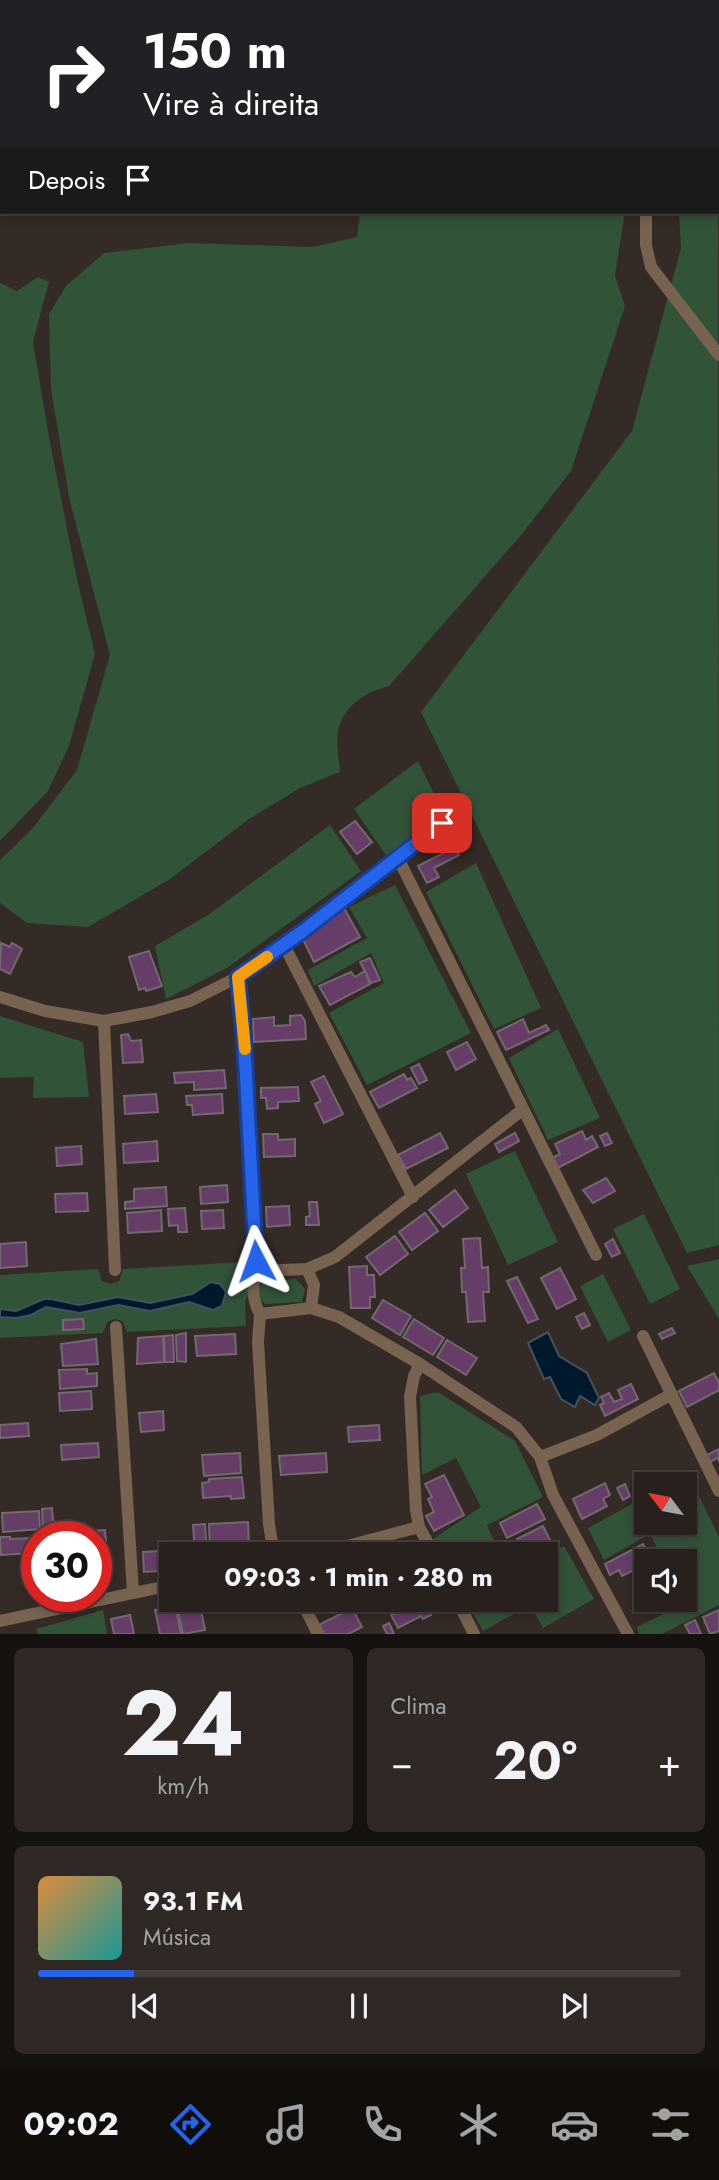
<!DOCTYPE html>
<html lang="pt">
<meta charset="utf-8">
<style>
:root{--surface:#27201c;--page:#2f2825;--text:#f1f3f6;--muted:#a4a3a3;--line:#433e3b;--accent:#2563eb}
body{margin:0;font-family:Jost,sans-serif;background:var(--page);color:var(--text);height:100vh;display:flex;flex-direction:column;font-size:26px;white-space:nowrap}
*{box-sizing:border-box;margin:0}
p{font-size:23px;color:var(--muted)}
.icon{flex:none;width:38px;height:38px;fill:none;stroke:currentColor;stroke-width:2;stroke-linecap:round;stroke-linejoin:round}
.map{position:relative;height:1634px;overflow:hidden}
.drawer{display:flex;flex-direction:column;gap:14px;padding:14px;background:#15120f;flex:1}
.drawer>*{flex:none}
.banner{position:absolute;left:0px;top:0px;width:719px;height:214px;box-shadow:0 4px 10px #0003,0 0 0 2px var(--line);background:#202124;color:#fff;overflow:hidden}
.needle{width:46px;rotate:302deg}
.controls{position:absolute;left:634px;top:1472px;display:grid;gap:14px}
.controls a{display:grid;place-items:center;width:63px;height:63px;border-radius:0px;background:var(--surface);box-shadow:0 4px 10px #0003,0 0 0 2px var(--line);font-size:35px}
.speed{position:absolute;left:21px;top:1521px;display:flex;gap:14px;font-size:35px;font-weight:700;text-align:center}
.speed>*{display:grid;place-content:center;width:91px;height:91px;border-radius:50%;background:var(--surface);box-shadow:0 4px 10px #0003,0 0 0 2px var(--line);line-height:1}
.speed .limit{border:10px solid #d22;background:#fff;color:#111}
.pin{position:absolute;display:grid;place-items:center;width:60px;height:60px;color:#fff;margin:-30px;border-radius:14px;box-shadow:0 4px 10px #0006}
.me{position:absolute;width:77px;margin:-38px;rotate:356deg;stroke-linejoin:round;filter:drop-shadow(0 0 5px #0008)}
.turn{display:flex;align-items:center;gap:24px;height:147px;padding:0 28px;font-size:32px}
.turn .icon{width:91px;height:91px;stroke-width:2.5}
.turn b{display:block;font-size:49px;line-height:60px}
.then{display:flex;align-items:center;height:66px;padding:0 28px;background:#0003;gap:14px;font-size:26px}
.big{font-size:52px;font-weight:700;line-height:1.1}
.drawer .widget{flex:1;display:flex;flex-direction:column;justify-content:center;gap:10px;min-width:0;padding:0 24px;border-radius:10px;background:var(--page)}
.drawer .dial{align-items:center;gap:0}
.dial b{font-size:91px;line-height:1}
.song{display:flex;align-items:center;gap:21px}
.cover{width:84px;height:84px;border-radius:10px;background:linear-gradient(135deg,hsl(30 70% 55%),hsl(180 70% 35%))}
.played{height:7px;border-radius:4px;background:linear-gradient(90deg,var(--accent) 15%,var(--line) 15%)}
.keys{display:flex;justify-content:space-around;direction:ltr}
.heat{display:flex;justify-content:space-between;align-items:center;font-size:38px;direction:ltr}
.drawer .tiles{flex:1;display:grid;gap:14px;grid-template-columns:1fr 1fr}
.widget:last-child{grid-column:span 2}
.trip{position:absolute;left:159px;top:1542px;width:399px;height:70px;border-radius:0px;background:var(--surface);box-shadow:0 4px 10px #0003,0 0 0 2px var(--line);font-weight:700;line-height:70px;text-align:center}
.dock{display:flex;height:112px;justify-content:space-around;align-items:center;background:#100d0b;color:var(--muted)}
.dock .icon{width:49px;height:49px}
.dock .selected{color:var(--accent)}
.dock b{font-size:32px;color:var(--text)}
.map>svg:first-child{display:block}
</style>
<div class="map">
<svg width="719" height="1634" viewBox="0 0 719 1634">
<rect width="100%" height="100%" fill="#342a26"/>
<path fill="#315338" d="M0,0H220L2,2V173Z
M364,0H616V2H364Z
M718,67L719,1245L687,1253L421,712L632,431L681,248L679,212H718Z
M360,212H625L615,275L625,306L571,471L522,534L389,686C365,692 343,706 338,732C336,744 339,760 340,772L300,788L249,819L170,879L88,927L27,923L0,903V860L33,828L77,770L110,655L69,497L51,389L49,314L66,286L104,253L189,243L313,247L357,237Z
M38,277L49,282L33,342L49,437L77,579L95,654L69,746L48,791L0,841V283L17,291Z
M418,761L443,812L387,857L354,809Z
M330,825L361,871L227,968L166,999L155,946L208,915Z
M476,863L541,1008L494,1029L426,892Z
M395,885L471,1033L367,1085L329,1013L384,983L371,953L314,986L308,970L367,938L349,907Z
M0,1016L83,1042L89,1097L33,1098L34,1077L0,1078Z
M558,1029L600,1118L548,1140L509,1058Z
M515,1151L558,1242L508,1265L466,1174Z
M644,1214L680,1289L650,1304L613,1229Z
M719,1259V1319L687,1266Z
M244,1262L253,1287L245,1301L246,1326L127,1332L122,1321L114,1319L107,1322L103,1333L0,1338V1275L98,1269L102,1281L111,1284L119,1281L123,1269Z
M603,1274L631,1330L608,1342L580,1286Z
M296,1279L305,1289L302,1302L265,1304L260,1299L259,1288L263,1282Z
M438,1392L515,1441L543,1497L487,1525L500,1554H442L433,1539L481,1507L456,1458L422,1475L420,1396Z
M698,1494L719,1537V1605L662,1634H639L637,1627L686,1603L684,1561H664L650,1534L604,1560L588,1528L632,1504L641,1522L646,1520V1522H684V1501Z
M564,1546L594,1599L543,1628L530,1605L483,1631L466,1600H546V1555Z
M103,1610L107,1634H38L36,1629Z"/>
<path fill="#00182b" stroke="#43525e" stroke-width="2" d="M211,1282L220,1284L226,1292L222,1306L213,1310L189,1302L150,1311L118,1305L80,1313L46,1307L31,1315L17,1318L0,1317V1309L16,1311L44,1299H51L79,1305L118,1297L150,1303L192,1294Z
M548,1332L559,1356L587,1373L599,1398L595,1405L580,1396L575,1407L561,1399L550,1377L544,1379L528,1343Z"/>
<path fill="#663d67" stroke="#716870" stroke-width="2" d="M355,821L372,842L357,854L340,832Z
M455,847L459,855L434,868L439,877L427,883L418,866Z
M344,908L360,937L314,962L303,939Z
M1,943L10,947L12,943L22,949L10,974L0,969Z
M149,951L162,986L146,991L145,988L139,990L129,957Z
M370,958L380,980L371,983L360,962Z
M365,971L370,984L330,1005L319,986L351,972L355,977Z
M301,1015L305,1021L306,1039L254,1042L253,1019L274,1017V1026L290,1025V1016Z
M523,1019L529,1033L546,1025L549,1030L506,1050L497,1032Z
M128,1034L131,1041L141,1040L143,1062L123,1063L121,1035Z
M467,1042L476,1059L456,1070L447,1052Z
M419,1064L427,1080L419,1084L411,1068Z
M224,1070L226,1088L194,1090V1082L175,1083L174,1073Z
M404,1074L407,1080L411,1078L417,1088L379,1108L370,1092Z
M324,1076L343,1114L324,1123L315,1104L321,1101L311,1082Z
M298,1087L299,1101L278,1102V1108L267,1109L266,1098H261V1088Z
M156,1094L158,1112L125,1114L124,1096Z
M222,1094L223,1113L193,1115L192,1105H187L186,1096Z
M582,1131L586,1140L592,1136L598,1147L558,1168L552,1158L560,1154L555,1144Z
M440,1133L448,1148L406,1169L398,1155Z
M515,1133L519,1141L499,1152L495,1144Z
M607,1133L612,1143L605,1146L600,1136Z
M263,1134H278V1140L295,1139V1156L264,1157Z
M157,1141L158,1161L124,1163L123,1144Z
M81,1146L82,1164L57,1166L56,1148Z
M606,1178L615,1191L593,1203L583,1190Z
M227,1185L228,1202L201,1204L200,1187Z
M166,1187L167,1206L125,1209V1202L134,1201V1189Z
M455,1190L468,1208L443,1227L429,1210Z
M87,1193L88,1211L56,1212L55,1194Z
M309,1202H317L319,1225H306V1217L310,1216Z
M289,1206L290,1225L267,1227L266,1207Z
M185,1208L187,1232H178V1225L169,1226L168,1209Z
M161,1210L162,1231L128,1233L127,1213Z
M223,1210L224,1228L202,1229L201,1211Z
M425,1213L438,1231L412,1250L399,1232Z
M395,1236L408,1254L380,1275L366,1257Z
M480,1238L482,1268L488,1267L489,1292H483L485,1321L468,1322L466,1292H462L461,1268H465L463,1239Z
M613,1239L620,1253L612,1257L605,1244Z
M26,1242L27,1266L0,1268V1244Z
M367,1266V1275H374L375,1297H370V1308H351L349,1267Z
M560,1268L576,1299L557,1309L541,1278Z
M517,1277L538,1319L528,1323L507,1281Z
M383,1300L411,1316L400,1335L372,1318Z
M584,1313L590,1325L582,1329L576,1317Z
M83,1319L84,1329L63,1330V1320Z
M414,1319L444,1338L433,1355L403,1337Z
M672,1328L675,1333L662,1339L659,1334Z
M186,1333V1362L177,1361L176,1335Z
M235,1334L236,1354L197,1356L195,1336Z
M173,1335L174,1362H165L164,1336Z
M163,1336L164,1362L137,1364L138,1338Z
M96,1339L98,1364L63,1366L61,1344Z
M447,1340L477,1358L466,1375L437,1357Z
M87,1369V1374L97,1373V1386L60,1389L59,1370Z
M714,1373L719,1383V1390L687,1407L679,1391Z
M631,1384L638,1399L605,1416L600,1405L604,1403L601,1397L609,1393L614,1402L622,1399L618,1390Z
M91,1391L92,1409L60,1411L59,1393Z
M163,1411L164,1430L141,1432L139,1413Z
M28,1423L29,1436L0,1438V1425Z
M379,1425L380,1440L349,1442L348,1427Z
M98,1443L99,1457L62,1460L61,1445Z
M719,1449V1461L717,1458L710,1462L707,1455Z
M240,1453L241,1473L204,1476L202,1455Z
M326,1453L327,1472L281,1475L279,1456Z
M678,1474L683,1484H657Z
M444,1475L464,1515L434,1531L426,1516L434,1512L428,1499L432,1497L425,1484Z
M242,1477L244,1498L231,1499V1496L203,1498L202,1483L209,1482V1479Z
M605,1483L610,1495L603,1499L607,1506L582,1519L573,1499Z
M625,1484L630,1496L623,1500L617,1488Z
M537,1504L545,1519L507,1538L500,1523Z
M52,1508L54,1531L43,1532L42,1509Z
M39,1511L40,1529L3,1532L2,1513Z
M248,1522L249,1546L238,1547V1554H224V1548L210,1549L209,1524Z
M205,1524L207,1554H195L193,1525Z
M543,1526L552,1544L524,1554L517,1539Z
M105,1530L107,1551L96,1552V1536H75V1532Z
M0,1537H10V1539L31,1538L32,1553L1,1555Z
M643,1544L648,1553L654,1550L658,1558L646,1561V1564L622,1576L619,1570L610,1575L605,1564Z
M179,1550V1554H172V1570L144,1572L143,1552Z
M174,1600L181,1634H160L155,1610L165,1609L164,1601Z
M199,1600L205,1630L183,1634L177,1605Z
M374,1600H394L379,1608Z
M418,1602L420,1607L426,1604L431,1615L423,1619L421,1616L398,1628L391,1615Z
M352,1608L362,1627L348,1634H324L319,1625Z
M719,1610V1631L710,1634L703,1617Z
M130,1615L134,1634H114L111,1619Z
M695,1620L701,1634H690L685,1625Z
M389,1623L394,1634H387L383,1626Z"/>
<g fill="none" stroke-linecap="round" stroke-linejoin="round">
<path stroke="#776350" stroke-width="12" d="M647,0V2
M702,0L704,2
M718,15L719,17
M646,212V245L651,267L719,355
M398,858L596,1255
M284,945L413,1197
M238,977L244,1040L254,1252L258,1271C251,1286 252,1299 260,1314L311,1308L339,1317L420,1364L516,1427L540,1457L597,1435L672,1394
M0,997L45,1011L104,1021L152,1012L190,1001L238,977L284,945L442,823
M104,1021L115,1270
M307,1269L335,1257L522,1110
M258,1271L307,1269L314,1285L311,1308
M260,1314L258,1342L269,1524L272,1543L277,1554
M116,1327L133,1592
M643,1336L719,1491
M420,1364L414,1376L410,1397L416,1510L419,1527L434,1554
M540,1457L553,1495L628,1634
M317,1554L419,1527
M301,1600L318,1634
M457,1600L474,1634
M0,1621L172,1585"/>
</g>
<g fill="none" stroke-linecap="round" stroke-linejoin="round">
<defs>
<path id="route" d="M256,1261L244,1040L238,977L303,931L442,823"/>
</defs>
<use href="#route" stroke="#184099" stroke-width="18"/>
<use href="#route" stroke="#2563eb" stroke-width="12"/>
<path stroke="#f59e0b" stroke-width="12" d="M245,1049L238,977L267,957"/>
</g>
</svg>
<div class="controls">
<a><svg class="needle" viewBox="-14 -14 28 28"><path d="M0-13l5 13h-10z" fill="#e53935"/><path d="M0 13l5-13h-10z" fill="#a4a3a3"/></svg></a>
<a><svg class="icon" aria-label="sound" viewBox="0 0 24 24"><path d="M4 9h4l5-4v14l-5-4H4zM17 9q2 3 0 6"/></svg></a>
</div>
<div class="speed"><div class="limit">30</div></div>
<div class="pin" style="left:442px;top:823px;background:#d93025"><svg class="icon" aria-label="arrive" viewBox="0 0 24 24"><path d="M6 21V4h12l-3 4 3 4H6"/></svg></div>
<svg class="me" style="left:256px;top:1261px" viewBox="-20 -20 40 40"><path d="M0-17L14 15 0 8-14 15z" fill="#2563eb" stroke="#fff" stroke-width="4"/></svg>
<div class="trip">09:03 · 1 min · 280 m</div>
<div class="banner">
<div class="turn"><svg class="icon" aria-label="right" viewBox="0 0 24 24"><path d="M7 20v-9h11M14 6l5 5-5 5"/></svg><div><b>150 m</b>Vire à direita</div></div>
<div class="then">Depois<svg class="icon" aria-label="arrive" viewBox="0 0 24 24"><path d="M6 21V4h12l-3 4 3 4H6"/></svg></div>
</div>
</div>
<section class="drawer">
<div class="tiles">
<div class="widget dial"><b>24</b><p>km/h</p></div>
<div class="widget"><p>Clima</p>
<div class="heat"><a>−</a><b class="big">20°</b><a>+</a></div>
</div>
<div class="widget">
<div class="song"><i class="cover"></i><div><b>93.1 FM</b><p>Música</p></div></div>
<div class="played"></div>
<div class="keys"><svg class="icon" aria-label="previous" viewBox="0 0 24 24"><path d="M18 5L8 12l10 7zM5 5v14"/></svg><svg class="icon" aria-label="pause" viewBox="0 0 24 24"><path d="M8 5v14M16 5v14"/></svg><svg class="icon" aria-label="next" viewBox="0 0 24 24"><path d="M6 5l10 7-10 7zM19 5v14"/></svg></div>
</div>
</div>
</section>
<nav class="dock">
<b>09:02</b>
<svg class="icon selected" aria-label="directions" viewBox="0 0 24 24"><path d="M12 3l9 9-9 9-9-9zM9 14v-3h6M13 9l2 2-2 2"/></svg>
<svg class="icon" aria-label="music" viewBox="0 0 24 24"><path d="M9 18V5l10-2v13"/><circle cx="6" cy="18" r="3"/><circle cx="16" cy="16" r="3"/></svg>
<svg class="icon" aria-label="phone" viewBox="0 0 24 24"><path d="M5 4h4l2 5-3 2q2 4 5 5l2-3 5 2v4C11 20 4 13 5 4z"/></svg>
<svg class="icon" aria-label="climate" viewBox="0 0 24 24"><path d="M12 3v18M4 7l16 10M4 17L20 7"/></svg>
<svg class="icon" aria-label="car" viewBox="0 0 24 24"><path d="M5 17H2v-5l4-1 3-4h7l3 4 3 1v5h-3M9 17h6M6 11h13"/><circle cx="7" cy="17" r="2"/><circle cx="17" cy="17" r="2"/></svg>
<svg class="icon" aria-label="filters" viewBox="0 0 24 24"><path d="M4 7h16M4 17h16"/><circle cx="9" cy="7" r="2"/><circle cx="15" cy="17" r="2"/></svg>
</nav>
